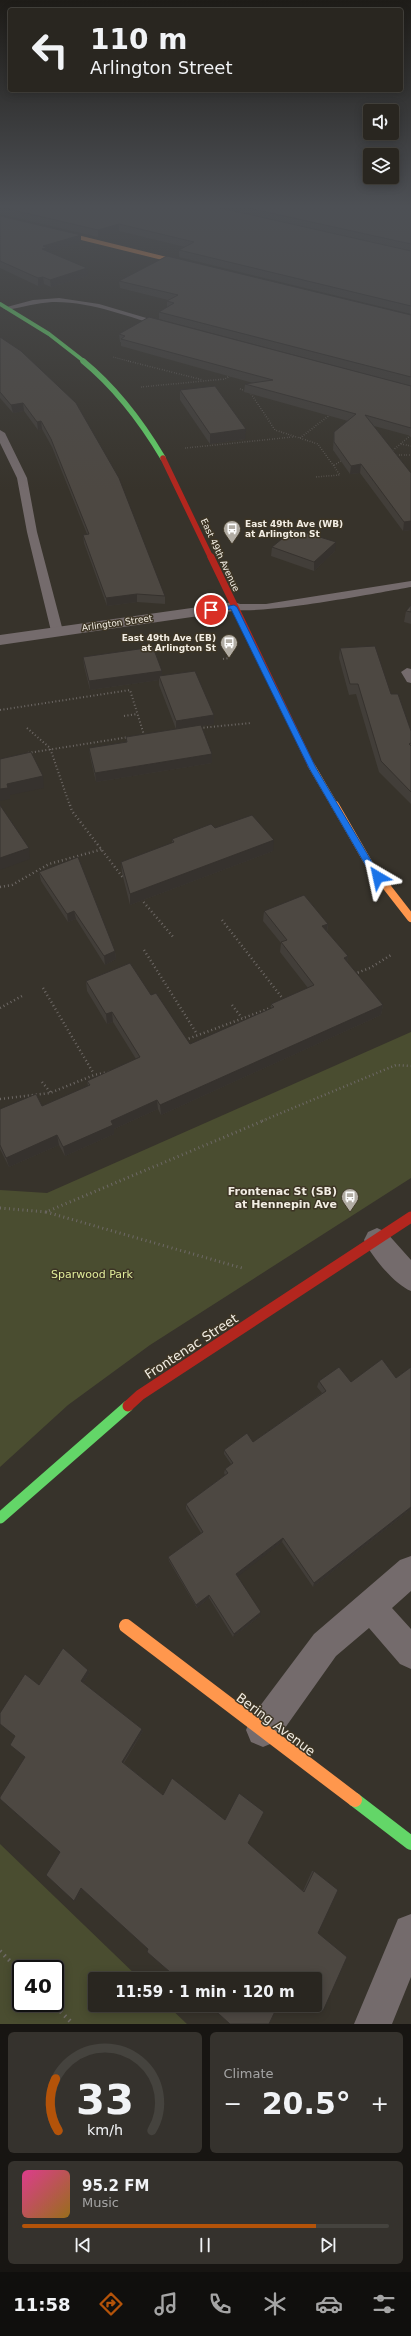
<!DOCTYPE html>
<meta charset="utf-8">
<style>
:root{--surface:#292620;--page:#35322d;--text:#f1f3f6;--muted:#a5a5a5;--line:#45433e;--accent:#b45309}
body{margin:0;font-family:"DejaVu Sans",sans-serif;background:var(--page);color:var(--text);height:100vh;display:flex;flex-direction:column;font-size:15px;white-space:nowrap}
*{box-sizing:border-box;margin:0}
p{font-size:13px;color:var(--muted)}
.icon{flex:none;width:22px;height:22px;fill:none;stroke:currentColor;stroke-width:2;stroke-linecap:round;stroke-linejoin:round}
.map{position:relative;height:2024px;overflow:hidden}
.panel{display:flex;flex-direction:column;gap:8px;padding:8px;background:#171512;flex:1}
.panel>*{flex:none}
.top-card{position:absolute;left:8px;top:8px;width:395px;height:84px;border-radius:4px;box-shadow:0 2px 10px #0003,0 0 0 1px var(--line);background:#292620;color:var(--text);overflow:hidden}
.controls{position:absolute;left:363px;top:104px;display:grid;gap:8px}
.controls a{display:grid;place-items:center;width:36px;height:36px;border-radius:4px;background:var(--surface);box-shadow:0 2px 10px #0003,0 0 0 1px var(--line);font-size:20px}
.speed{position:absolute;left:12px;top:1960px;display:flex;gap:8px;font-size:20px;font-weight:700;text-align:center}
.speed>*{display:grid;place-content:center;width:52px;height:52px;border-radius:50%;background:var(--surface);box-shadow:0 2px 10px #0003,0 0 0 1px var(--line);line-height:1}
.speed .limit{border:2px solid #111;border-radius:6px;background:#fff;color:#111}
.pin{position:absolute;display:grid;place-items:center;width:34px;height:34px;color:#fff;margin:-17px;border:2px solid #fff;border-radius:50%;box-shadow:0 1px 4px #0007}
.me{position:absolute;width:44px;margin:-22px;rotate:324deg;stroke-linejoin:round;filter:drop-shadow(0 0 3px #0008)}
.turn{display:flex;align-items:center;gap:14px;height:84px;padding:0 16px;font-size:18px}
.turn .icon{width:52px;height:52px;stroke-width:2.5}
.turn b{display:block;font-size:28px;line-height:34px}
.big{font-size:30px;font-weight:800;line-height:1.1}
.panel .tile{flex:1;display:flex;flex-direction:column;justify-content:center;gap:6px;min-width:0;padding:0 14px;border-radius:6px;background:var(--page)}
.panel .dial{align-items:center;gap:0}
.dial svg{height:104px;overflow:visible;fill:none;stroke:var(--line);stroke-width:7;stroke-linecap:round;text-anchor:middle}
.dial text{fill:var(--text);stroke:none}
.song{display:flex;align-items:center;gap:12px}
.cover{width:48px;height:48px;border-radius:6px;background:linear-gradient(135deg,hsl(330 70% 55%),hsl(40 70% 35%))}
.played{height:4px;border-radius:2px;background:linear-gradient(90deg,var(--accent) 80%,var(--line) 80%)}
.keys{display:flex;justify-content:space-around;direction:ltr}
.heat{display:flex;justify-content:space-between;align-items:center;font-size:22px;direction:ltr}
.panel .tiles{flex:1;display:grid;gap:8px;grid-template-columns:1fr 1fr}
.tile:last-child{grid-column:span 2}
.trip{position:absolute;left:88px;top:1972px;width:234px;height:40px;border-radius:4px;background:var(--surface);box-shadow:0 2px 10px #0003,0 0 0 1px var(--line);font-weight:800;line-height:40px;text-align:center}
.menu{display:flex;height:64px;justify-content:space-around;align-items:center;background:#100f0d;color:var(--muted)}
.menu .icon{width:28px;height:28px}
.menu .selected{color:var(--accent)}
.menu b{font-size:18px;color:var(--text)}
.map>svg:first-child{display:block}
</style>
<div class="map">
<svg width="411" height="2024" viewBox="0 0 411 2024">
<rect width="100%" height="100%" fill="#37332b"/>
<path fill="#4a4d30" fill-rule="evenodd" d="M411,1032V1178L150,1345L68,1405L0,1467V1190L47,1193Z
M0,1844L140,1979H95V2005H167L187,2024H0ZM21,1969H55V2003H21Z"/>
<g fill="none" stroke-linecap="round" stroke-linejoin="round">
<path stroke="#6e6966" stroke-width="1" stroke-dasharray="0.5 1.5" stroke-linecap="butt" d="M113,357L132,362"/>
<path stroke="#6e6966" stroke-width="1.5" stroke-dasharray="0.5 2" stroke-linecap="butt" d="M128,361L203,380
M141,387L225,379L231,375
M240,389L250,392L275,430L318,444L340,475L315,477
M300,438L331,414
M401,444L411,446
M185,448L293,437
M391,452L411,435
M394,455H411
M334,465L343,460"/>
<path stroke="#6e6966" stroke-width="2" stroke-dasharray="1 2.5" stroke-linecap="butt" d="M223,659L229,658
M0,710L130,690L144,735
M124,716L137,714
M27,728L50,748L70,806
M200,728L251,723
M28,753L129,737"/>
<path stroke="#6e6966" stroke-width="2.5" stroke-dasharray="1 3" stroke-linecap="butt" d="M70,805L72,811L124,879
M0,887L12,885L49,864L103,849
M141,899L174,938
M222,920L283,999
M144,950L197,1034
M354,974L370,968L391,955
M43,988L94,1074
M232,1005L242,1018
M0,1008L22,996
M185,1040L273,1007
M42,1082L51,1093
M0,1099L50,1093L94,1075L109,1072
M262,1121L396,1065L411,1066"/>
<path stroke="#6e6966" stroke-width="3" stroke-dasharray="1 3.5" stroke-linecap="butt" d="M0,1208L46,1212L265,1120
M46,1212L242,1268"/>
<path stroke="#6e6966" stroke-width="4" stroke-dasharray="1.5 4.5" stroke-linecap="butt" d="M0,1951L21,1972
M52,2003L73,2024"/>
<path fill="#746b6c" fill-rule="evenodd" d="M59,298L99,304L170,325L166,327C129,318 92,301 52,302C37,303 22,307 7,310L3,308L33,300Z
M0,430L5,433L27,478L37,532L63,631L61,633H53L51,631L27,532L17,478L0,443Z
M411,581V587C388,591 238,620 228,607L234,604H266Z
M407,668L411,669V683L407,682L401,672Z"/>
<path fill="#746b6c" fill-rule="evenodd" d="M234,602L240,604L242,607L240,610L0,645V635Z
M377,1228L386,1232L411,1260V1291C395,1285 371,1256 364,1240L368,1232Z
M411,1556V1591L392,1608L411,1629V1669L400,1664L369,1628L336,1656L275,1742L263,1747L251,1742L246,1730L251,1718L314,1634L400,1560Z
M411,1914V1977L392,2024H354L398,1919Z"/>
<path stroke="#63d668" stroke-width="4" d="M0,304L49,334L85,362"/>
<path stroke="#63d668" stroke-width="5.5" d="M83,361C116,388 141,421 163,458"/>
<path stroke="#63d668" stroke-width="11" d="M0,1518L128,1406"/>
<path stroke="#63d668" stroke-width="14" d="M355,1800L411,1843"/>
<path stroke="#ff974d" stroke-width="4" d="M0,218L191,265"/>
<path stroke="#ff974d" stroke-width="7" d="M311,765L335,806"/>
<path stroke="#ff974d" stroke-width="8" d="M335,805L369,864L411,918"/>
<path stroke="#ff974d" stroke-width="14" d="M126,1626L355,1800"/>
<path stroke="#b3261e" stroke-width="5.5" d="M163,458L211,558"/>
<path stroke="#b3261e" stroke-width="7" d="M211,557L311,765"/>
<path stroke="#b3261e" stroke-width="11" d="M128,1406L140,1395L411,1217"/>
</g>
<path fill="#423e39" d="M0,206H411V314L179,257V250L185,247L119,231L98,237L0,214Z
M0,216L81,235V242L49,252L88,276L51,287L44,284L38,286L0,268Z
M119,281L411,315V386L159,319V312L167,307V301L168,300L120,288Z
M119,334L411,386V436L374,426L411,530L403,531L360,473L350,474L333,450L334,432L348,421L244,392L245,384L253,383L121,346V342H120Z
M0,337L165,596V604L137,602L107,606L84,543L83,535L87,534L52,447L42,429L38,430L24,411L13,413L0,398Z
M180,390L245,439L210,444L180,400Z
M272,547L335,551L314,571L271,556Z
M411,605V624L404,622L406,611Z
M340,648L391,694L411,731V804L379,772L356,694L349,695L339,658Z
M83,657L162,676L214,715V724L201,726L212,763L96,782L90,756L89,748L126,742V737L176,729L159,685V680L90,690L84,666Z
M215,828L273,851L130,905L122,873L121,862L172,843V839Z
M39,872L115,951L116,959L105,965L76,919L68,922L41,881Z
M264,911L328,924L327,932L348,956L347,962L383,1005L381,1015L161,1115L158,1109L114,1129V1134L65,1156L59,1145L9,1167L0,1149V1109L42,1106L88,1086L87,1081L136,1059L113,1022L107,1024L87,991L86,981L151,995L190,1044L271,1008V1004L308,988L280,952L281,943L263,921Z
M411,1367V1509L313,1587L282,1542L237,1576L260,1616L233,1637L209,1598L197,1608L169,1561L168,1557L201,1533L186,1509V1504L225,1475L224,1473L225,1469L231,1464L224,1454V1450L253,1442L322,1393L317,1387L319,1381L351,1382L396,1378Z
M88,1670L90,1672L83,1683L143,1731L124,1763L163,1795L248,1843L303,1891L312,1871H314L318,1933L315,1979L148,1949L82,1889L76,1900L60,1852L25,1757L15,1736L39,1685Z"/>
<path fill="#36322e" d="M119,224V231L98,237V230Z
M81,235V242L47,253L42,249L43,246Z
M87,268L88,276L51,287L50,280Z
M43,277L44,284L38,286V278Z
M23,403L24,411L13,413L11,405Z
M41,421L42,429L38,430L37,422Z
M246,429L245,439L210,444V434Z
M361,464L360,473L350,474L351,466Z
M411,521V530L403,531L404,522Z
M336,542L335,551L314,571V562Z
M137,594V602L107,606L106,598Z
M162,671V680L159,676V680L90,690L89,681Z
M214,715V724L176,730V721Z
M212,754V763L96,782L95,773Z
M43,776L44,788L10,795V799L0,801V789L7,784Z
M274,840L273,851L130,905V894Z
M29,848L30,859L0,870V858Z
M74,911L76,919L68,922L67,914Z
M328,924L326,934L322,926Z
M115,951L116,959L105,965L104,956Z
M348,956L346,967L344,958Z
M383,1005L381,1015L161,1115L160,1105Z
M112,1012L113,1022L107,1024L106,1014Z
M157,1100L158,1109L114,1129V1134L65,1156L63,1147L111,1121Z
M57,1135L59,1145L9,1167L6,1158Z
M411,1507V1509L313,1587L314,1583Z
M283,1538L282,1542L236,1578V1574Z
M209,1595V1598L197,1608L196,1605Z
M261,1612L260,1616L233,1637L234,1634Z
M88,1670L90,1672L83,1683L81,1681Z
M142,1729L143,1731L123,1763L122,1762Z
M83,1887L76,1900L74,1901L81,1888Z"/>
<path fill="#4d4842" stroke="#36322e" d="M0,206H212L411,251V306L179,250L194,242L119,224L98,230L0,207Z
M239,206H411V244Z
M0,216L81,235L43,246L47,248L42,249L87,268L50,280L43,277L38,278L0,261Z
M167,256L411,315V377L159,312L174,303L167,301L178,295L119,281Z
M149,317L411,386V428L365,415L411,473V521L404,522L361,464L351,466L334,442V432L356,414L245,384L273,380L121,339L125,336L119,334Z
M0,337L21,351L76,403L119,478L165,596L137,594L106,598L83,535L89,534L51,439L41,421L37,422L23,403L11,405L0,392Z
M215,386L246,429L210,434L180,390Z
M294,529L336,542L314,562L272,547Z
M411,605V612L406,611Z
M375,646L391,694H398L411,731V743L409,744L411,746V792L381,761L358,684H350L340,648Z
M153,647L162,671L89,681L83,657Z
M195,671L214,715L176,721L159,676Z
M201,725L212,754L95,773L89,748L127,742L126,737Z
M31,752L43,776L7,784L8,788L0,789V759Z
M0,805L29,848L0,858Z
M252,815L274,840L130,894L121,862L174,842L172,839L211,824L215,828Z
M78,857L115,951L104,956L74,911L67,914L39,872Z
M304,895L328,924L322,926L348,956L344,958L383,1005L160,1105L157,1100L111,1121L113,1125L63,1147L57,1135L6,1158L0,1145V1109L36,1094L42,1106L90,1085L87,1081L140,1057L112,1012L106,1014L86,981L130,963L151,995L156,993L190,1044L274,1007L271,1004L314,985L281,942L287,940L264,911Z
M382,1359L396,1378L411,1367V1507L314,1583L283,1538L236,1574L261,1612L234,1634L209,1595L196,1605L168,1557L203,1532L186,1504L228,1473L225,1469L233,1463L224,1450L247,1433L253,1442L326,1391L319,1381L339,1367L351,1382Z
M63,1648L88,1670L81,1681L142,1729L122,1762L163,1795L172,1778L225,1820L239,1793L264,1812L248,1843L304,1892L314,1871L338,1890L318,1933L347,1957L323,2011L315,2004V1979H178L147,1952L148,1949L81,1888L74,1901L46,1875L60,1852L0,1799V1797L25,1757L10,1745L15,1736L0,1724V1713L25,1674L39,1685Z
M209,2005H278L269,2024H230Z"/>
<linearGradient id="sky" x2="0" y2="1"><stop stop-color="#1e1c18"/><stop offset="0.42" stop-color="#4d5055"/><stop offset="1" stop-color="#4d5055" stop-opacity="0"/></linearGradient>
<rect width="411" height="490" fill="url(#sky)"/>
<path fill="#1a73e8" stroke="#114b97" d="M234,605L237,607L316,768L372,862L383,877L381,879H375L366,866L309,768L231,609L211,612L208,610Z"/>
<defs>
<symbol id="bus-pin" viewBox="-11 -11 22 30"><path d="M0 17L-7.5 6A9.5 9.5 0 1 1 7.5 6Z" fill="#b1aca3" stroke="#3d3525"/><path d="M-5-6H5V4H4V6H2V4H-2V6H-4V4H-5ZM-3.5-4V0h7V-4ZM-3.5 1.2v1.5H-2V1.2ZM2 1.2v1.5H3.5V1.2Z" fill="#fff"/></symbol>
</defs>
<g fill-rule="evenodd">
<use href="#bus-pin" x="222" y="519" width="20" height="27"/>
<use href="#bus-pin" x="219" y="633" width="20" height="27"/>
<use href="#bus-pin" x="340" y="1187" width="20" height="27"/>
</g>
<g text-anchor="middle" stroke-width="3" stroke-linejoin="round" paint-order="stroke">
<g font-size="9" font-weight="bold" fill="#f2ede3" stroke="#3d3525" text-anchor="start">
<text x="245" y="527">East 49th Ave (WB)<tspan x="245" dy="10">at Arlington St</tspan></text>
<text x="216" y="641" text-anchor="end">East 49th Ave (EB)<tspan x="216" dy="10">at Arlington St</tspan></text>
</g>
<g font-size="9" fill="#f2ede3" stroke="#3d3525">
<text transform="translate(220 555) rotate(65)" y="3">East 49th Avenue</text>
<text transform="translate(117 623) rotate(-8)" y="3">Arlington Street</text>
</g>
<g font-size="11" font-weight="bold" fill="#f2ede3" stroke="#3d3525" text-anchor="end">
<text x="337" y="1195">Frontenac St (SB)<tspan x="337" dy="13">at Hennepin Ave</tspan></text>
</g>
<g font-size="11" fill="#dfea99" stroke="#3d3525">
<text x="92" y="1278">Sparwood Park</text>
</g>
<g font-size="13" fill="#f2ede3" stroke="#3d3525">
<text transform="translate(191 1346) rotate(-33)" y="5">Frontenac Street</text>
<text transform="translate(276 1724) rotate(37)" y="5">Bering Avenue</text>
</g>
</g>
</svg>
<div class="controls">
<a><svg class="icon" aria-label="sound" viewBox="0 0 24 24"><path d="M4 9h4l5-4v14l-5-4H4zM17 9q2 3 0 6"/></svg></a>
<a><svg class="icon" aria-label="layers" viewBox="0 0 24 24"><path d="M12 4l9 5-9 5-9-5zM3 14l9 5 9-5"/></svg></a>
</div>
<div class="speed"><div class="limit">40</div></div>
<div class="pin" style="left:211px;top:610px;background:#d93025"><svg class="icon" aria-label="arrive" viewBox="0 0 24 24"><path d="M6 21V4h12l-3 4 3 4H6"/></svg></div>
<svg class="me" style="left:378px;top:877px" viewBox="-20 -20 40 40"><path d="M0-17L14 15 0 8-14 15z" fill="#1a73e8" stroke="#fff" stroke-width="4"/></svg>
<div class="trip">11:59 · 1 min · 120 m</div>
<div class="top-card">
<div class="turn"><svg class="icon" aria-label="left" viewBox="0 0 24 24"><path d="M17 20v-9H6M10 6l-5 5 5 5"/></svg><div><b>110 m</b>Arlington Street</div></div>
</div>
</div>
<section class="panel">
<div class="tiles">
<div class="tile dial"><svg viewBox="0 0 100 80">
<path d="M14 69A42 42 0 1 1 86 69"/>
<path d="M14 69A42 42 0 0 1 12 29" stroke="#b45309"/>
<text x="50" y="56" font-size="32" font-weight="700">33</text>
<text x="50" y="72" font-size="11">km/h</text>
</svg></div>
<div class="tile"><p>Climate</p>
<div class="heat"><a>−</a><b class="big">20.5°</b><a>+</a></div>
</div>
<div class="tile">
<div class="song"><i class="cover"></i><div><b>95.2 FM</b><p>Music</p></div></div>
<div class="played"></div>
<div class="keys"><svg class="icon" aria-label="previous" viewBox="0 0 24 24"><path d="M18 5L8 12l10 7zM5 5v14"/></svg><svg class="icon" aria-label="pause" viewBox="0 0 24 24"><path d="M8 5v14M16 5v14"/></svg><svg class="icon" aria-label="next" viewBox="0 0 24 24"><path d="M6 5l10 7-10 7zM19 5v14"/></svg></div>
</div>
</div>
</section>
<nav class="menu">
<b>11:58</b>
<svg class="icon selected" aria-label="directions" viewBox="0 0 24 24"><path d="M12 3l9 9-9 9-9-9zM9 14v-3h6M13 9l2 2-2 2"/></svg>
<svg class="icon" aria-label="music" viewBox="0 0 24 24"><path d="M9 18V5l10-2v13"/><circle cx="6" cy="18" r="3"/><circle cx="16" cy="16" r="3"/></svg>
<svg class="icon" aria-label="phone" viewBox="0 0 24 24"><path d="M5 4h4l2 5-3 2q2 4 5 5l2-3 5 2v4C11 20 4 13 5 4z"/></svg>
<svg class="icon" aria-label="climate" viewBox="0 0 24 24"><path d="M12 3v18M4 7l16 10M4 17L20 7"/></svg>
<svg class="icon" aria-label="car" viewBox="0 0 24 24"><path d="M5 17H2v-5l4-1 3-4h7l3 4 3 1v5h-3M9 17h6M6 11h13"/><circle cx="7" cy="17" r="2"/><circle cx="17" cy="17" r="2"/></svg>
<svg class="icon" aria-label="filters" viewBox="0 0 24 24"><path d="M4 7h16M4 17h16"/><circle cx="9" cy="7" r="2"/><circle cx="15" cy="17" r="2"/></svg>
</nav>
